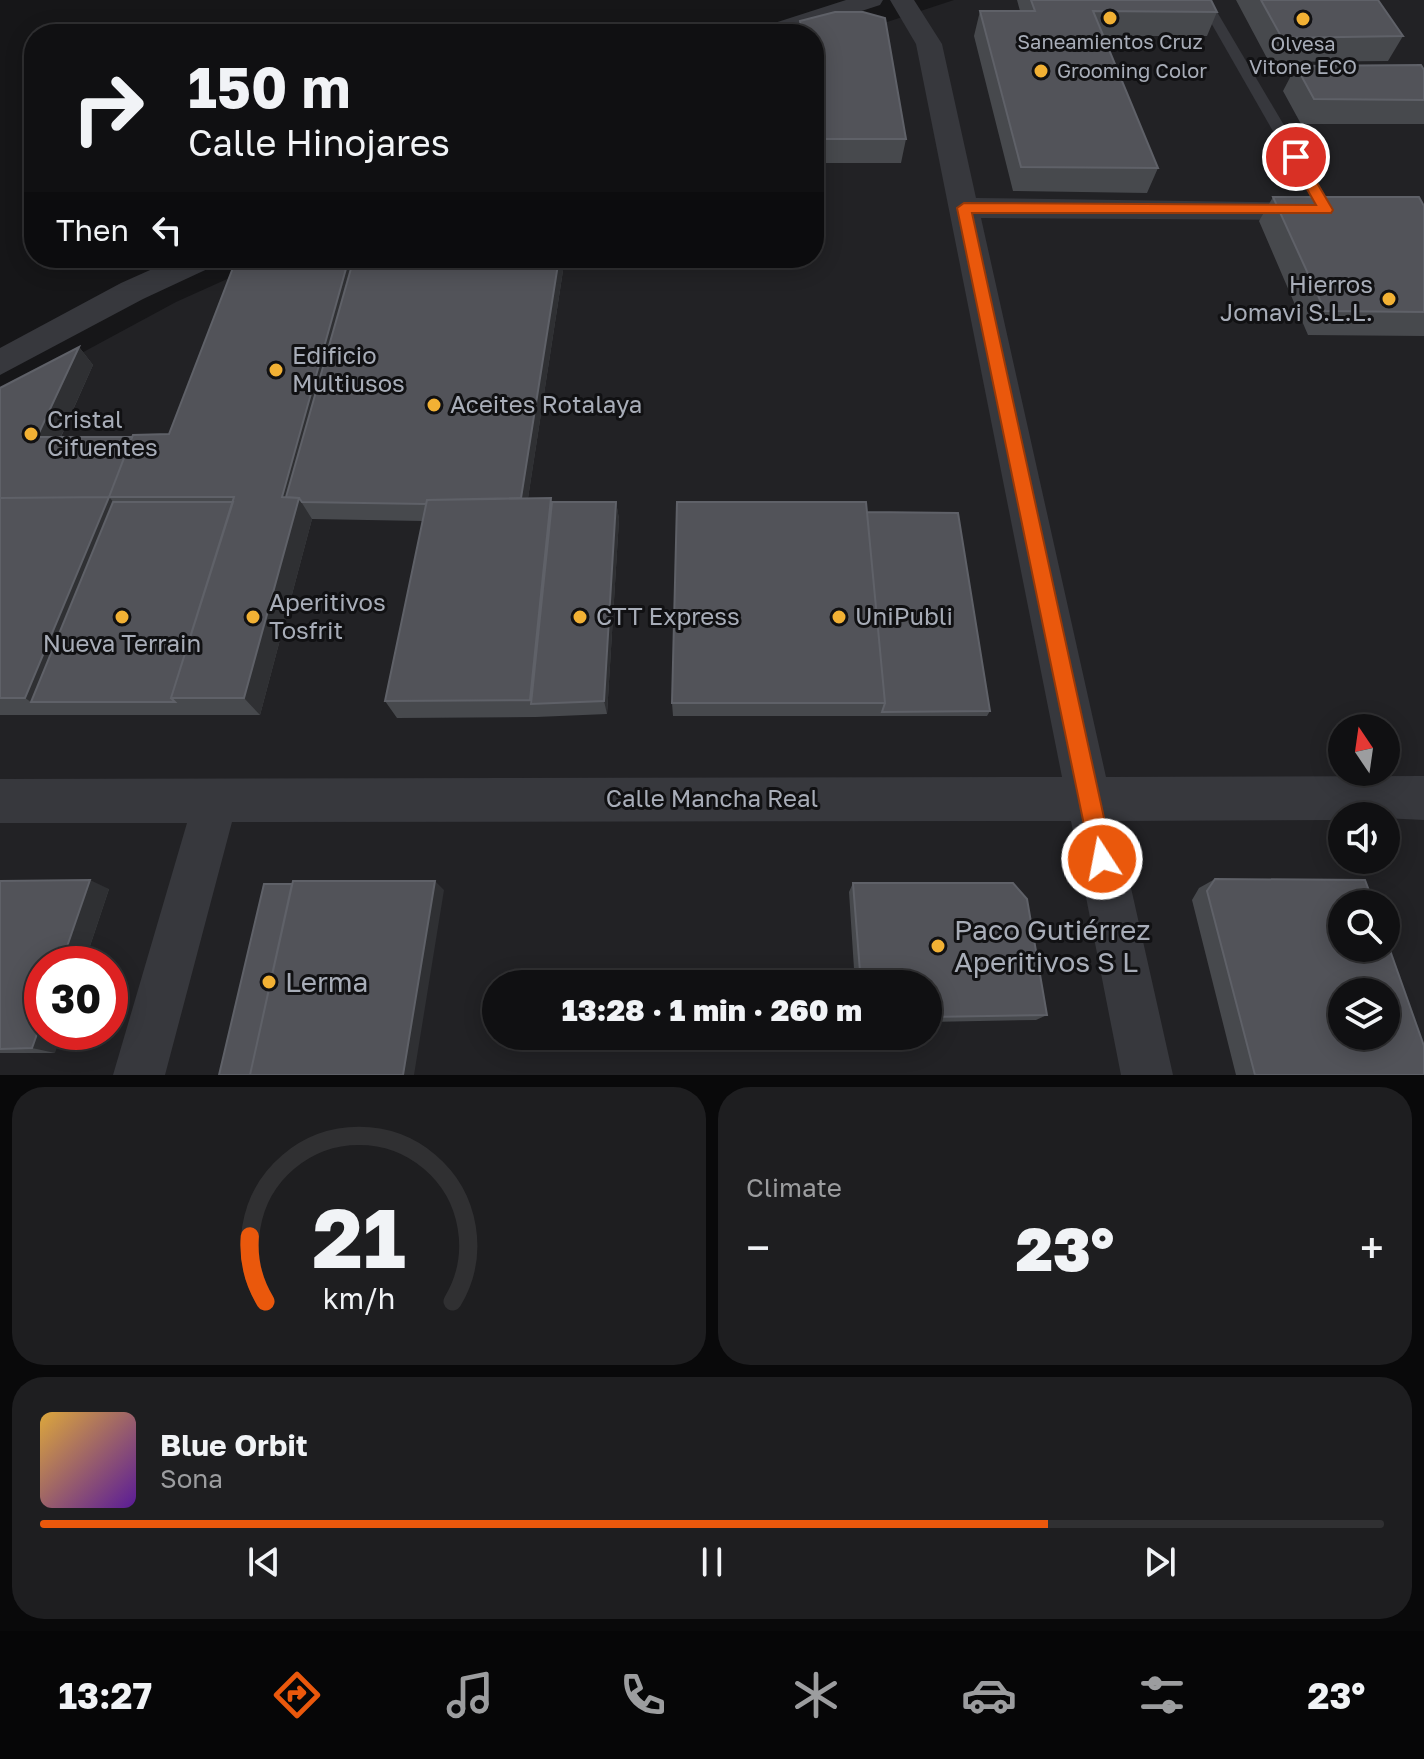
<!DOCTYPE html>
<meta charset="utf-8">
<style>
:root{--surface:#101012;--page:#1e1e20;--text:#f1f3f6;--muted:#9c9d9f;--line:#303032;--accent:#ea580c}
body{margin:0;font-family:"Golos Text",sans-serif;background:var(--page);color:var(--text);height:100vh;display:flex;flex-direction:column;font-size:30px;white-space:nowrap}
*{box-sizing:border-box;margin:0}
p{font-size:26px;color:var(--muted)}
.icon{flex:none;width:44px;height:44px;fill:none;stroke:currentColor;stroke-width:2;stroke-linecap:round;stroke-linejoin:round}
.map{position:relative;height:1075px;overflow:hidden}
.panel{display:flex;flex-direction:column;gap:12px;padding:12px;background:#09090a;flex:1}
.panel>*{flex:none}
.banner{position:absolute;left:24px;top:24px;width:800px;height:244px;border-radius:32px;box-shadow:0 4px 20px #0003,0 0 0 2px var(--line);background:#101012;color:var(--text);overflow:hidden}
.needle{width:52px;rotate:347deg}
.buttons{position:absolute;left:1328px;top:714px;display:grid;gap:16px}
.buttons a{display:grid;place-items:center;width:72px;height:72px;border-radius:50%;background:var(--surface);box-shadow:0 4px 20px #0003,0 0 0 2px var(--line);font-size:40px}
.speed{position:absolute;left:24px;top:946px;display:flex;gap:16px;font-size:40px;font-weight:700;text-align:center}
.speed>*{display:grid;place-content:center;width:104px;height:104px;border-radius:50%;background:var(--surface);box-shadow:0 4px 20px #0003,0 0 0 2px var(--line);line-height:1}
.speed .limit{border:12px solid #d22;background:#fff;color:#111}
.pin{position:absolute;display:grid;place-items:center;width:68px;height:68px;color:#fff;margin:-34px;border:4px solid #fff;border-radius:50%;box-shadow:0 2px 8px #0007}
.me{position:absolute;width:88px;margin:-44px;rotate:349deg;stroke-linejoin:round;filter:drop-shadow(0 0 6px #0008)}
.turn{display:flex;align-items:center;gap:28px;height:168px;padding:0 32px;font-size:36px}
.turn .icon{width:104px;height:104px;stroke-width:2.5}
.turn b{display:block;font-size:56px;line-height:68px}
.then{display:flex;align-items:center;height:76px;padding:0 32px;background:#0003;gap:16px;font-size:30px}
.big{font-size:60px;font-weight:800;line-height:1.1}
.panel .widget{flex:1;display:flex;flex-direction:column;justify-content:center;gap:12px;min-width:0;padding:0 28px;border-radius:32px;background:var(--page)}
.panel .dial{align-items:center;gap:0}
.dial svg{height:208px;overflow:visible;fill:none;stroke:var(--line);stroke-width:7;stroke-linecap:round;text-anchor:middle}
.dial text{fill:var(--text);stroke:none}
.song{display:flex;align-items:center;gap:24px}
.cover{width:96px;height:96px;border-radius:12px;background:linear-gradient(135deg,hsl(40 70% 55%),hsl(270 70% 35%))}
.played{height:8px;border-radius:4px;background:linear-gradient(90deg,var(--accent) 75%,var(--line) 75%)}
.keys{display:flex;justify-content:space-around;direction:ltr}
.heat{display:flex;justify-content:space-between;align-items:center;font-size:44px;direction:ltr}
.panel .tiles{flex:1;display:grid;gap:12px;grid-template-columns:1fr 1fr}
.widget:last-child{grid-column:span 2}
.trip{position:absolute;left:482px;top:970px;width:460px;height:80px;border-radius:40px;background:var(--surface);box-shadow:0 4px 20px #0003,0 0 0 2px var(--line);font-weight:800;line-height:80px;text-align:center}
.tab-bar{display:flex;height:128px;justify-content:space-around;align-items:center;background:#060607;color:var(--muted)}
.tab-bar .icon{width:56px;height:56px}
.tab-bar .current{color:var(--accent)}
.tab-bar b{font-size:36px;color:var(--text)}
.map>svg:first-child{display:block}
</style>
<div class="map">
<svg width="1424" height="1075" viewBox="0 0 1424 1075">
<rect width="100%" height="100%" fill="#161618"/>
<path fill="#222225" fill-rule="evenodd" d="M954,0H1424V1075H0V397L176,302L274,258H814V46ZM1342,728H1386V772H1342ZM1342,816H1386V860H1342ZM1342,904H1386V948H1342ZM42,964H110V1032H42ZM496,984H928V1036H496ZM1342,992H1386V1036H1342Z"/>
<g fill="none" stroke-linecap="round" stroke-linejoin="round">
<path fill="#37383d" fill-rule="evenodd" d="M1198,0H1210L1334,210L1332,214L1326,215L1318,210Z"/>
<path fill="#37383d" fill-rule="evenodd" d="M846,0H883L880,5L791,34H752L756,29Z
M890,0H914L942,44L976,198L1328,203L1332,210L1328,217L1317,220L981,218L1106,777L1424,776V820L1342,816V820L1116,821L1173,1075H1121L1071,821L232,822L165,1075H113L187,823H0V779L1062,777L916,44Z
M177,258H220L216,265L143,299L0,375V348L121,283Z"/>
</g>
<path fill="#47494d" d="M1017,0H1211L1217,12L1207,36H1103L1158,168L1147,193L1013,191L974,36L980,11H1020Z
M1236,0H1378L1403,36L1388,61L1269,62Z
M835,12H863L885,18L906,139L901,163H814V34H781V32H799L800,21Z
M1296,66L1424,70V124H1301L1283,91Z
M1273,197L1424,206V336L1308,335L1259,221Z
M564,264L528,498H551L552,502H616L619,519L607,714L536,717L397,718L385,701L423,521L312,519L260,715H0V388L79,347L93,365L61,437H132L169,434Z
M867,512L990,711L987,716H673L672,703Z
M1215,879L1424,1075H1236L1192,900L1199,888Z
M0,881L109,889L84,964H42L55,1053H0Z
M853,883L1047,1015L1036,1020L928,1022V984H855L849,892Z"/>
<path fill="#2f3033" d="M349,258H365L300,500L312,519L260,715L244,698L282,497Z
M559,258H563L564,264L525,518L521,501Z
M79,347L93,365L53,454L37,437Z
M109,497L128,518L31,702L25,698Z
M551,498L556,519L531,704L530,700Z
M616,502L619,519L607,714L604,701Z
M90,880L109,889L84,964H61Z
M435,881L444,890L414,1075H403Z
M42,1020V1032H62L55,1053L32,1048Z"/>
<path fill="#525359" stroke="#5f6168" stroke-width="2" fill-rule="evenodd" d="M1031,0H1211L1217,12L1093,11L1158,168L1021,167L980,11H1035Z
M1261,0H1378L1403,36L1282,38Z
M835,12H863L885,18L906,139H814V34H782L781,32H802L800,21Z
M1421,65L1424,70V100L1314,99L1296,66Z
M1273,197H1419L1424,206V312L1325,311Z
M240,258H349L282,497L299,498L244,698H171L234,497H109L133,435L169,434L236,260Z
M354,258H559L521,498L427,500L426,504L302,502L299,498L286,497Z
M79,347L37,437H132L109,497L0,498V388Z
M109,497L25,698H0V498Z
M551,498L530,700L385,701L427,500Z
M113,502H233L171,698L175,702H31Z
M552,502H616L604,701L531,704Z
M677,502H866L885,703H672Z
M867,512L958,513L990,711L882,712L885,703Z
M1215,879L1365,880L1374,904H1342V948H1386V939L1424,1046V1075H1255L1207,891ZM1342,992H1386V1036H1342Z
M90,880L61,964H42V1020L32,1048L0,1049V881Z
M293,881H435L403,1075H250Z
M853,883H1013L1027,899L1047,1015L928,1017V984H861Z
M264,884H292L250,1075H219Z"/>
<path fill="#ea580c" stroke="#983908" stroke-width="2" d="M1291,154H1300L1333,210L1331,213H972L1113,859L1110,866L1102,870L1094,866L1091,859L957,208L964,203L1316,205L1289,157Z"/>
<g fill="#f2b134" stroke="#111113" stroke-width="3">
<circle cx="1110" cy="18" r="8"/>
<circle cx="1303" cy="19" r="8"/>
<circle cx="1041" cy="71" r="8"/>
<circle cx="1389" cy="299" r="8"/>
<circle cx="276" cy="370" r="8"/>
<circle cx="434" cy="405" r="8"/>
<circle cx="31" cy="434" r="8"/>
<circle cx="122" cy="617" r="8"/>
<circle cx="253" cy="617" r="8"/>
<circle cx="580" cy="617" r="8"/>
<circle cx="839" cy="617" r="8"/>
<circle cx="938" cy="946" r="8"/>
<circle cx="269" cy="982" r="8"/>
</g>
<g text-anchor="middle" stroke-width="6" stroke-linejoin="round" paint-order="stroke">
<g font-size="20" fill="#a8adb8" stroke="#111113">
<text x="1110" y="49">Saneamientos Cruz</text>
<text x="1303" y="51">Olvesa<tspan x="1303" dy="23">Vitone ECO</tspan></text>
<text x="1057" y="78" text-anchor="start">Grooming Color</text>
</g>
<g font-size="24" fill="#a8adb8" stroke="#111113" text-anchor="start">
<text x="1373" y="293" text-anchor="end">Hierros<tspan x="1373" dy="28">Jomavi S.L.L.</tspan></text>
<text x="292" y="364">Edificio<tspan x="292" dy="28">Multiusos</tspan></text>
<text x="450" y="413">Aceites Rotalaya</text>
<text x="47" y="428">Cristal<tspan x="47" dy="28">Cifuentes</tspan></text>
<text x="269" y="611">Aperitivos<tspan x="269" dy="28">Tosfrit</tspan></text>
<text x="596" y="625">CTT Express</text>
<text x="855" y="625">UniPubli</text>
<text x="122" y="652" text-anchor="middle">Nueva Terrain</text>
</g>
<g font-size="24" fill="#a8adb8" stroke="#111113">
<text x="712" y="807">Calle Mancha Real</text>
</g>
<g font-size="28" fill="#a8adb8" stroke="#111113" text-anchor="start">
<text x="954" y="940">Paco Gutiérrez<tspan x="954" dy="32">Aperitivos S L</tspan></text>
<text x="285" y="992">Lerma</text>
</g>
</g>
</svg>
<div class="buttons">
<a><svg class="needle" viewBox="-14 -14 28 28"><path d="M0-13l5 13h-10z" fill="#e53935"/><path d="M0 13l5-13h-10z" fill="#9c9d9f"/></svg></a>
<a><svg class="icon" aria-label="sound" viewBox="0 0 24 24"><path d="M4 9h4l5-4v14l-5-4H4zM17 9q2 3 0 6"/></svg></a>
<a><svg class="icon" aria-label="search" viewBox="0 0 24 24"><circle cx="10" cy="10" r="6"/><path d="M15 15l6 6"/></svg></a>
<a><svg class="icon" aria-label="layers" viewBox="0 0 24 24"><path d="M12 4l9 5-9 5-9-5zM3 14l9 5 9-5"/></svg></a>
</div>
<div class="speed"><div class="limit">30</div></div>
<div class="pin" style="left:1296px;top:157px;background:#d93025"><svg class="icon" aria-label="arrive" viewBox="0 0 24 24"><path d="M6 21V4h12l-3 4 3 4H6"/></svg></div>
<svg class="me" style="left:1102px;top:859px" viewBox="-20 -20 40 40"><circle r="17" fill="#ea580c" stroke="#fff" stroke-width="3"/><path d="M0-11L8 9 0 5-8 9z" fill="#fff"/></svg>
<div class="trip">13:28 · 1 min · 260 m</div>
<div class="banner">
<div class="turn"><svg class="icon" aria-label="right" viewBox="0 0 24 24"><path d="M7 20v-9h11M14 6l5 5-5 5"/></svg><div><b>150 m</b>Calle Hinojares</div></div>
<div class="then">Then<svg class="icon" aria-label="left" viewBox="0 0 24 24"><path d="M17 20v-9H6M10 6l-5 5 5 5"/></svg></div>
</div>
</div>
<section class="panel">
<div class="tiles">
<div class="widget dial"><svg viewBox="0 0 100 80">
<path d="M14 69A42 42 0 1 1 86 69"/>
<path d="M14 69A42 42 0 0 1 8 44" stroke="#ea580c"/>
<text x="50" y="56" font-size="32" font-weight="700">21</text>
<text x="50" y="72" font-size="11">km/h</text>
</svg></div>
<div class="widget"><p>Climate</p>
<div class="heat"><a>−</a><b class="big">23°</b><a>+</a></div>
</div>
<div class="widget">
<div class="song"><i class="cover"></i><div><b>Blue Orbit</b><p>Sona</p></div></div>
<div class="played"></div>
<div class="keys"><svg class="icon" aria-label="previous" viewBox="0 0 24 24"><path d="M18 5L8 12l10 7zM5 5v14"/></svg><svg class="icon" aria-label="pause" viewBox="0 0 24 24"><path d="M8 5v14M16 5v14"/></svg><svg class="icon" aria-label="next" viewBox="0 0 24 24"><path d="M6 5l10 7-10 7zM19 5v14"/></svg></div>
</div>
</div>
</section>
<nav class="tab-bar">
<b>13:27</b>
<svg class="icon current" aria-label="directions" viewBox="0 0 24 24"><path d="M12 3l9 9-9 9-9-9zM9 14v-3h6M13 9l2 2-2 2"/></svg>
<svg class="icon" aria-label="music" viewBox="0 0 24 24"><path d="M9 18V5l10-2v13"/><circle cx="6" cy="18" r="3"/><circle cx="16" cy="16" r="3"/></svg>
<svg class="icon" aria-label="phone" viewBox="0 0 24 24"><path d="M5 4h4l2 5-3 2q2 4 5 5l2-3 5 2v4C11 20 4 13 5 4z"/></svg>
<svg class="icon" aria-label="climate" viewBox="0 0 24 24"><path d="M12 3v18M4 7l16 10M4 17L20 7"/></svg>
<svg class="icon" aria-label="car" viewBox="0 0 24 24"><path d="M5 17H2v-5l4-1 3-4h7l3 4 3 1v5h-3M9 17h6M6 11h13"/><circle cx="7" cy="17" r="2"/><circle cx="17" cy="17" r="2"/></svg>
<svg class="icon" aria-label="filters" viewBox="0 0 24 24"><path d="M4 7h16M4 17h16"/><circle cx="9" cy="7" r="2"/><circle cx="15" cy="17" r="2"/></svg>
<b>23°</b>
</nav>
